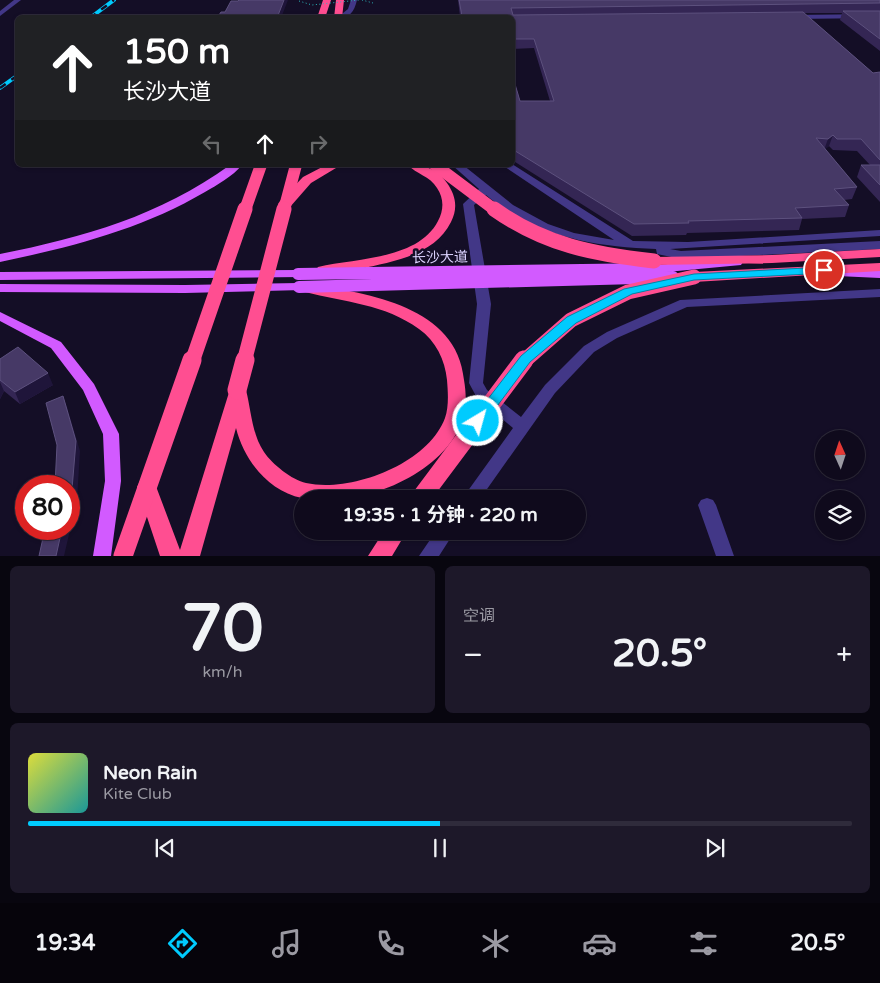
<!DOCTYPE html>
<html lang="zh">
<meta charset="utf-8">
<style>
:root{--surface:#0f0a1c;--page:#1d1829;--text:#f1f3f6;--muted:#9b9aa3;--line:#2f2b3b;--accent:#00cbfe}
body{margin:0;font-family:"Varela Round","Noto Sans SC",sans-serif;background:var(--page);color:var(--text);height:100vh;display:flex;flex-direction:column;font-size:19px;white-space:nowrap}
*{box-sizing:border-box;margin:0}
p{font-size:16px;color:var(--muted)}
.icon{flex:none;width:28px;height:28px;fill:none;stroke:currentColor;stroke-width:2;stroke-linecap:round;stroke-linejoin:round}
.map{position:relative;height:556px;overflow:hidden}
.panel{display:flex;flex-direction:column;gap:10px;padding:10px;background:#08060f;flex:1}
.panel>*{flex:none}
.top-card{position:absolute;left:15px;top:15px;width:500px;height:152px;border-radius:8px;box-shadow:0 1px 4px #0004,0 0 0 1px var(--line);background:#202124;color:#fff;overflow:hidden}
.needle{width:32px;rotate:357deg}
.tools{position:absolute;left:815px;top:430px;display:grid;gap:10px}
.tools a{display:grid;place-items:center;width:50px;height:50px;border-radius:50%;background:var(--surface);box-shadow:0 1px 4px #0004,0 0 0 1px var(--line);font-size:25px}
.speed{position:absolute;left:15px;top:475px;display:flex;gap:10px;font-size:25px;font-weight:700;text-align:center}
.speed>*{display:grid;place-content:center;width:65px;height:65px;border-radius:50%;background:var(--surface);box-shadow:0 1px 4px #0004,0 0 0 1px var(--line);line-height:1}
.speed .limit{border:8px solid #d22;background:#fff;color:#111}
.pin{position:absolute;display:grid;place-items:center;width:42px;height:42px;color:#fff;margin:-21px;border:2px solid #fff;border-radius:50%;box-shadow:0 1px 5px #0007}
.me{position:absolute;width:55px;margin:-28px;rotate:37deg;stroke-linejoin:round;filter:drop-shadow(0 0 4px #0008)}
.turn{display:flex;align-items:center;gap:18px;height:105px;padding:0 25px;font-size:22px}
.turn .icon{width:65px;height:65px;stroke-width:2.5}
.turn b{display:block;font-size:35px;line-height:42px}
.lanes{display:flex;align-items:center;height:48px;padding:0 25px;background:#0003;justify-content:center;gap:25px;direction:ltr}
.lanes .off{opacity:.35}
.big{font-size:38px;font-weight:700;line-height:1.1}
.panel .card{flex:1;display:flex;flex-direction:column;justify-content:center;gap:8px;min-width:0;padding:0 18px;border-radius:8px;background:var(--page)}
.panel .dial{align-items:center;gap:0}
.dial b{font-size:65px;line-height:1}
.song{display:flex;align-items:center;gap:15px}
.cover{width:60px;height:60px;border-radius:8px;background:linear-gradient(135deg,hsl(60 70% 55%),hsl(180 70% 35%))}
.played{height:5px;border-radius:2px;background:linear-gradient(90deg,var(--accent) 50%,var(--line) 50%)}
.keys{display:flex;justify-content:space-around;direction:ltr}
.heat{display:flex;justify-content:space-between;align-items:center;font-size:28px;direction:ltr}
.panel .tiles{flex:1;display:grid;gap:10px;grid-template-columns:1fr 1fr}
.card:last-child{grid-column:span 2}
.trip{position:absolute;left:294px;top:490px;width:292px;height:50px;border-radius:25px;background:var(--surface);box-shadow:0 1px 4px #0004,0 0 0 1px var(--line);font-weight:700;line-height:50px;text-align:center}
.dock{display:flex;height:80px;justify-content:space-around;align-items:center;background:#06040b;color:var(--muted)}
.dock .icon{width:35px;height:35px}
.dock .current{color:var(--accent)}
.dock b{font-size:22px;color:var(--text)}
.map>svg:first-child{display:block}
</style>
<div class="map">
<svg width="880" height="556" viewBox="0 0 880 556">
<rect width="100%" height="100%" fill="#140e26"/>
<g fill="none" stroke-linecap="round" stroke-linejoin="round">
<path stroke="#2ab6bc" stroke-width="1" stroke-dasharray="1 2.5" stroke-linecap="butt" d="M362,0L373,3"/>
<path fill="#423787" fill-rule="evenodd" d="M14,0H21L0,16V11Z
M351,0H357C354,12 350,18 337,18L348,9Z
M880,14V18L792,19L788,17L792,15Z
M512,164L633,241L688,242L880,230V236L670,249L681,251L880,241V249L681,259L657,254L656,249C594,247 534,236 486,195L474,205L491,304L483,383L487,390L521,417L545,385L584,346L607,332L680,300L880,289V297L687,307L617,338L594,352L555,393L480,499H462L513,428L477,398L469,383L477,304L463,204L479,189L452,165H463L513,205L548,224L574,233L614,240L502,165Z
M707,498L713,500L716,505L734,556H716L698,505L701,500Z
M436,531H455L439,556H419Z"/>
<path fill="#d25aff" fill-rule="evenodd" d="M230,165H242C233,176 217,185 205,192C142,229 72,247 0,262V254C85,237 159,216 230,165Z
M737,258L743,262L741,265L656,273L650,269L656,265Z
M820,268L880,270V278L816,275L814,272Z
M298,270L302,271L304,274L302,277L0,280V272Z
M299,283L305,287L303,290L185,293L0,292V284L185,285Z
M0,312L61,342L94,384L119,434L121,481L111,556H93L105,481L103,434L83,390L51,348L0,321Z"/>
<path fill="#ff4e91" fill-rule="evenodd" d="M323,0H331L325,18H317Z
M336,0H344L342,18H334Z
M326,165H341L311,183L290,207H280L278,204L280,201L303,177Z
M408,165C425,165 436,168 447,183C456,196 458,208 451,222C435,255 392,262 359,269C347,271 330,276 318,273L316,270L318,267C355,258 418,260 438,221C444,210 444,198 437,188C430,176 416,174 408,165Z
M880,249V257L772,263L654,265L647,261L654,257L772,255Z
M880,263V271L694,282L687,277L694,272Z
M310,284C369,294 457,306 464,380C466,392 467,406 463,418C446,475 357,510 302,498C268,491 244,460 236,428L200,556H160L137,487L140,481L147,479L154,481L180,550L231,386L237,384L243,386L246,390C251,409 252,435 264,452C272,464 292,480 306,483C351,493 428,464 445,418C449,407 448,392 447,380C445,360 436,341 419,329C385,304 344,302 305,292L302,289L305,286Z
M384,531H407L392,556H368Z"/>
<defs>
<path id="rail" d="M90,18L114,0
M0,88L18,75"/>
</defs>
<use href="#rail" stroke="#00cbfe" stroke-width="4"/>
<use href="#rail" stroke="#140e26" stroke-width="2.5" stroke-dasharray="7" stroke-linecap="butt"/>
<path stroke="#2ab6bc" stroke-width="1" stroke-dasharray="1 2.5" stroke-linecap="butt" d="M299,1L312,5L359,0"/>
<path stroke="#d25aff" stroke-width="12" d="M298,274L656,269
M299,287L673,277"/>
<path stroke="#ff4e91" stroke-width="12" d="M435,165L495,210
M245,210L261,165
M284,210L296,165"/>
<path stroke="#ff4e91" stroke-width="15" d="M494,209C545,245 593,254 654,261
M192,362L245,209
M244,362L284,209
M523,362L571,320L628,292L694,277"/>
<path stroke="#ff4e91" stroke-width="19" d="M237,390L245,360
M420,499L524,360
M123,556L192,360"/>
</g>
<path fill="#342654" d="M458,0H880V51L840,20L842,13H804L873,73L880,72V202L857,177L861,165H870L857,151L833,150L829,146L825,149L857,187L852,199L844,200L849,205L845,217L802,219L799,230L687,233L686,235L632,236L512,160V74L520,101H550L534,48L512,49V18H457V16H460Z
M0,359L53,385L20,404L4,391L0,399Z"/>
<path fill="#1f153a" d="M284,0H288L281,18H277Z
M833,135L829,146L824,150L828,139Z
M48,373L53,385L20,404L15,392Z
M0,382L4,391L0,399Z
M63,396L67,407L80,451L77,500L64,556H56L62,529H69V503Z"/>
<path fill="#463966" stroke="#5d517e" d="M239,0H284L277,18H217L221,12H225L231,1H238Z
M459,0H880V3L511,8L513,15L803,12L873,73L880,72V160L861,139H837L833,135L828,139L816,138L857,187L834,189L849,205L795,208L802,218L688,221L689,223L634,224L512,149V74L520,101H554L534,39H512V18H457V16H462Z
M843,11H880V39Z
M861,165H880V185Z
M18,347L48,373L15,392L0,380V359Z
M63,396L76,441L72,489L69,503V486H55L57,445L46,403Z
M45,529H62L56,556H39Z"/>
<path fill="#00cbfe" stroke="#0084a5" d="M824,267L830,270L828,273L694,280L632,294L576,323L530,362L483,425L478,427L471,421L521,356L567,317L624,289L694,274Z"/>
<g text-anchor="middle" stroke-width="5" stroke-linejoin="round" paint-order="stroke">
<g font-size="14" fill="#dcd3ff" stroke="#140e26">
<text transform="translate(440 257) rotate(-1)" y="5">长沙大道</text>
</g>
</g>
</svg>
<div class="tools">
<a><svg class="needle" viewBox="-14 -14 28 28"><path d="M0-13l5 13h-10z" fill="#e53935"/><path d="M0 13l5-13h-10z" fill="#9b9aa3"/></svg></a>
<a><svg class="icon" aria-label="layers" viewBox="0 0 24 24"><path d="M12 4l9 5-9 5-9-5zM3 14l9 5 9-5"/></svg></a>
</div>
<div class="speed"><div class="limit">80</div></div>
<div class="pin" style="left:824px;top:270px;background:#d93025"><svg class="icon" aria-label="arrive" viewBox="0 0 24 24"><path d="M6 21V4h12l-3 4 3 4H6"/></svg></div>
<svg class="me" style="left:478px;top:421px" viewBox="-20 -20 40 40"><circle r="17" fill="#00cbfe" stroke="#fff" stroke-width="3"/><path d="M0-11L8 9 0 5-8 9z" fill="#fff"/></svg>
<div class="trip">19:35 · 1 分钟 · 220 m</div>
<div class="top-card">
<div class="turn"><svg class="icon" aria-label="ahead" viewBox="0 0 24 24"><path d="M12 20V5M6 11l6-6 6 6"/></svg><div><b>150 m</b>长沙大道</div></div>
<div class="lanes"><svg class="icon off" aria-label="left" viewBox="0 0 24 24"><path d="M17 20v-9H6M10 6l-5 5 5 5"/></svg><svg class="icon" aria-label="ahead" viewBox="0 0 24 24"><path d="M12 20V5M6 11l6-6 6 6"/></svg><svg class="icon off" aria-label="right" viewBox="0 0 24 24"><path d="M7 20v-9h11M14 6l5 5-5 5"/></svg></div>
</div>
</div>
<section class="panel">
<div class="tiles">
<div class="card dial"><b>70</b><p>km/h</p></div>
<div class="card"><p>空调</p>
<div class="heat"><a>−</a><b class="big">20.5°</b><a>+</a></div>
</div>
<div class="card">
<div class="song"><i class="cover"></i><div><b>Neon Rain</b><p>Kite Club</p></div></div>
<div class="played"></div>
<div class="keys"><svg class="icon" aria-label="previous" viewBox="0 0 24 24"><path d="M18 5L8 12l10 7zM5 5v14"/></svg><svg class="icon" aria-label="pause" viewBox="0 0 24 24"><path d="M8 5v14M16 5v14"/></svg><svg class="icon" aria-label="next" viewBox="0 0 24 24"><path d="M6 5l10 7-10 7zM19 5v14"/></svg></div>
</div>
</div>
</section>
<nav class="dock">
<b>19:34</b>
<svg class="icon current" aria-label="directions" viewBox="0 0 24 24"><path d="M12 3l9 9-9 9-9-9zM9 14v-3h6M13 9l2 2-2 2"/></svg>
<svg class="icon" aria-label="music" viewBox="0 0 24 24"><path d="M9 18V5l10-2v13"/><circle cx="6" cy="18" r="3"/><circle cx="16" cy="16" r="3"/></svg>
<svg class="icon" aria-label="phone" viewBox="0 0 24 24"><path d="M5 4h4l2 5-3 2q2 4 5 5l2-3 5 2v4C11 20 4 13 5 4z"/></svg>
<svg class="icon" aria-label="climate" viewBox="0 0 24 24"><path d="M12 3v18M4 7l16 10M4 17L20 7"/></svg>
<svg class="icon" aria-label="car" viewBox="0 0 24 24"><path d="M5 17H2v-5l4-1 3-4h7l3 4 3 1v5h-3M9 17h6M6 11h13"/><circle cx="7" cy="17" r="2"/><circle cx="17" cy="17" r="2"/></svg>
<svg class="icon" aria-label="filters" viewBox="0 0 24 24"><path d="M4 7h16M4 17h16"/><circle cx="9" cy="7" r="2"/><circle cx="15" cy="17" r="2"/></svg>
<b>20.5°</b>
</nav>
